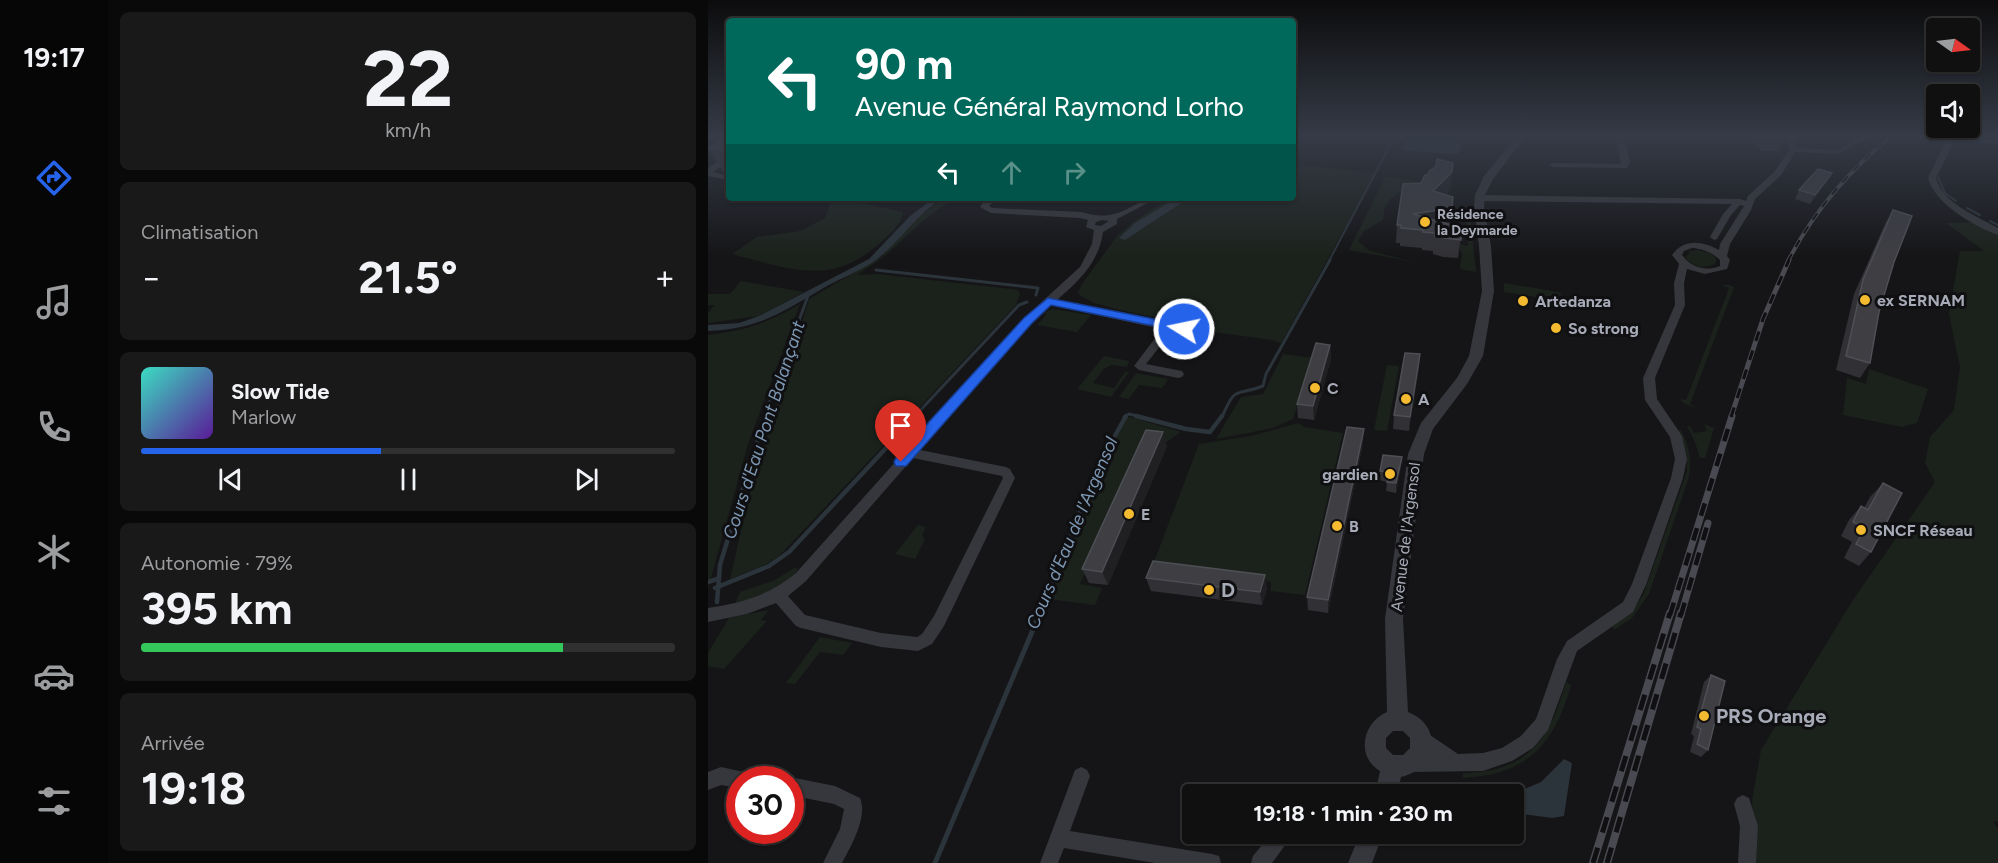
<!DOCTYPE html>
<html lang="fr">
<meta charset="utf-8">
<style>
:root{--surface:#101011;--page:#19191a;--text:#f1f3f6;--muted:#9c9d9f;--line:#303031;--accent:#2563eb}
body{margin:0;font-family:Figtree,sans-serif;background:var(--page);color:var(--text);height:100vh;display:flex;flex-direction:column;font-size:22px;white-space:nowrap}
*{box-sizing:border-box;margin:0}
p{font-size:20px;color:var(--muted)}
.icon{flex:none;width:33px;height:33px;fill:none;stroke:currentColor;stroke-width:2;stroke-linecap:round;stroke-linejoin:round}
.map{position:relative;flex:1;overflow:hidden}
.drawer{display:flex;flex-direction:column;gap:12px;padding:12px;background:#090909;width:600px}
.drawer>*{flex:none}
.top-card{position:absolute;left:18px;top:18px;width:570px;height:183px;border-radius:6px;box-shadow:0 2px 4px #0004,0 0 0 2px var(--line);background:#00695c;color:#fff;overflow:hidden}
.needle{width:39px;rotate:104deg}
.tools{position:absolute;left:1218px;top:18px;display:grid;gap:12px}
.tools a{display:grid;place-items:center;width:54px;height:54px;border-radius:6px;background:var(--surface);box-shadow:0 2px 4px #0004,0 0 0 2px var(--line);font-size:30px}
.speed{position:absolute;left:18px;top:766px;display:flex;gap:12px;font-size:30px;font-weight:700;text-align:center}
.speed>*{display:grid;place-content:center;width:78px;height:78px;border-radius:50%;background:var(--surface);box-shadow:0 2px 4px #0004,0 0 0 2px var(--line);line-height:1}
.speed .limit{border:9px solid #d22;background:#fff;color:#111}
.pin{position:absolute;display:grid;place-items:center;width:51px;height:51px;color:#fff;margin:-62px -26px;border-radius:50% 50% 50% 0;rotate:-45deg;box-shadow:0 0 6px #0007}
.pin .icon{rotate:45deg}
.me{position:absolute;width:66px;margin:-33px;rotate:280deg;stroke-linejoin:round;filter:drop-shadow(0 0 4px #0008)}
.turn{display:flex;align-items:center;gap:21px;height:126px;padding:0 30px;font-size:27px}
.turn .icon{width:78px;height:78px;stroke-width:2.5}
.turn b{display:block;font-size:42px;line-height:51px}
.lanes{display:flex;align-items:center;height:57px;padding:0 30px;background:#0003;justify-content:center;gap:30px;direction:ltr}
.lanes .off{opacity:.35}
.big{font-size:45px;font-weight:700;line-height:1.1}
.drawer .widget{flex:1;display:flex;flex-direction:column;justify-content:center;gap:9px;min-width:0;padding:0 21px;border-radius:9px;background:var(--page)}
.drawer .dial{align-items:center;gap:0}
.dial b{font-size:78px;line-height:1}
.song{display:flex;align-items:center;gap:18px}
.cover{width:72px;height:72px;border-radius:9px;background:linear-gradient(135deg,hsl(170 70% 55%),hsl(270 70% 35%))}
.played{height:6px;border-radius:3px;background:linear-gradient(90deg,var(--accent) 45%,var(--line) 45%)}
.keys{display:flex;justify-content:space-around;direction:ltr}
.heat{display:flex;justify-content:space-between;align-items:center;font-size:33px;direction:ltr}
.charge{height:9px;border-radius:4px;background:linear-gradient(90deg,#34c759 79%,var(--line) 0)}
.trip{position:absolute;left:474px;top:784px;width:342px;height:60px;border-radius:6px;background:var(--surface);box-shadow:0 2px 4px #0004,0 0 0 2px var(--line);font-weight:700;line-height:60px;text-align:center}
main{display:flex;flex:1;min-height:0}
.tabs{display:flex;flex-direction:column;width:108px;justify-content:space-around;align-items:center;background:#060607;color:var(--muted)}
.tabs .icon{width:42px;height:42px}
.tabs .current{color:var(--accent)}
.tabs b{font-size:27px;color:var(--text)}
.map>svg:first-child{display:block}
</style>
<main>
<nav class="tabs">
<b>19:17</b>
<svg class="icon current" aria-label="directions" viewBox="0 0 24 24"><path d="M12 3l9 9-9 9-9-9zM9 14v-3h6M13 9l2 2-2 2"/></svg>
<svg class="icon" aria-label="music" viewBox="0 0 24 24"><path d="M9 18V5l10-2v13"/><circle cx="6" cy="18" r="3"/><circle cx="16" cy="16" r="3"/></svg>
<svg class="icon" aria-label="phone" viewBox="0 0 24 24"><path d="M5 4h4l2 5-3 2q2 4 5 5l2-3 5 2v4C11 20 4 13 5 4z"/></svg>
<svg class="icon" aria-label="climate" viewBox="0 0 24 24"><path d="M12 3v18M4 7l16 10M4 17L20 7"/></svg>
<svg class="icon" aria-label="car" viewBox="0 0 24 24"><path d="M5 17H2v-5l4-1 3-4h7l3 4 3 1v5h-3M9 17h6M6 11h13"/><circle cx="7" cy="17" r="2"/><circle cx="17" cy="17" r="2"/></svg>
<svg class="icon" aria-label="filters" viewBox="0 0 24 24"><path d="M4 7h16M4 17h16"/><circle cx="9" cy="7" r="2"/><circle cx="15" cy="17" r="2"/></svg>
</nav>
<section class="drawer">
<div class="widget dial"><b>22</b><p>km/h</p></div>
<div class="widget"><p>Climatisation</p>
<div class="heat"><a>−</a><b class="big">21.5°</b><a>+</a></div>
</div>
<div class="widget">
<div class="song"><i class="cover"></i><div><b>Slow Tide</b><p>Marlow</p></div></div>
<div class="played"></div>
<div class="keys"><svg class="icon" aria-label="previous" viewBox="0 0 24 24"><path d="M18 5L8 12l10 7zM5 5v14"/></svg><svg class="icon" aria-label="pause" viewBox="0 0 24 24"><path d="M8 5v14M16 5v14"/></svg><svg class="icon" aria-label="next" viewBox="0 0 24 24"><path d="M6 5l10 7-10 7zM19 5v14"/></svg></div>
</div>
<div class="widget"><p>Autonomie · 79%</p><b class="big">395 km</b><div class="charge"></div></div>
<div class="widget"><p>Arrivée</p><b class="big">19:18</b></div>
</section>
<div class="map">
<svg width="1290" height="863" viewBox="0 0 1290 863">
<rect width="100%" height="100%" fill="#151517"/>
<path fill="#1b221c" d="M585,164L668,173L573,343L564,340L491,330L486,323C463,319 382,309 370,293L374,284L409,236L424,223L461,198H585Z
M677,177L706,180C691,198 677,193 675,220L656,231L650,241L662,251L707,262L641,250Z
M115,198H129L195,212C194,224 183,233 174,241C125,288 82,269 24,254L49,237L92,231L117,218L123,201Z
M235,198H248C222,212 201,234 179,254C170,262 158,268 149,275L169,274L303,289L310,290L312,294L308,305L73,554L61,563L22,579L43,488L101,299L173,257L200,226Z
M759,215H762L768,272L752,269L754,252L752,251V247L747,245L749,243L760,246Z
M1269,222L1290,235V821L1285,822L1290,829V863H1048L1044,801L1053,750L1145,600L1227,482L1217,463L1222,437L1246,410L1252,367L1241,314L1252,251H1276L1238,223Z
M989,250L1003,253L1008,258V263C998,270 985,267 977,257L982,253L980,251Z
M33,281L96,292L51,316L0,323V313L7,305H0V294H22Z
M796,283L850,292L854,294L847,300L796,292Z
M1013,285H1021L1029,288L1026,287L1025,290L982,404L988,408L977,404L972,399L978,400L1020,291L1021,288Z
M92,304L40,444L0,589V335C38,331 59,323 92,304Z
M344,309L383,315L369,332L329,325L339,314L335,313Z
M575,354L605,358L585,419L565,428L508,439L533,397L555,394Z
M396,356L421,361L419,367L403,365L396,369L385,383L406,388L417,372H421L403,397L369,389Z
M679,365L691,366L679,431L666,430Z
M1161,369L1220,389L1209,423L1194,427L1135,415L1139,378L1158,384Z
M428,373L460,379L454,388L431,385L421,399L411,397Z
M422,417L473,432L457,443L438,441L372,584L394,588L387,605L341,599L399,453L418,418Z
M590,423L596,427L635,433L597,595L563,591V582L447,568L446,562L491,444L543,436Z
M996,424L1006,428L997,458H992L987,442L979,426H982L986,433L999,431Z
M969,430H973C981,447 985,461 980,480L941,594L924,618L906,630L904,626L925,611L936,593L979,471V456Z
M210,525L218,527L214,535L217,539L207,559L187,554Z
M88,567L90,570C72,591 53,596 27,604L32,592L65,581Z
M61,610L53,620L59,621L16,669L0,666V653L21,618Z
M112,637L144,643L135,655L112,652L87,684L78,683Z
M858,682L863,685C847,744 819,775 755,778V773C819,772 842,740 858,682Z"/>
<path fill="#2b333b" d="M701,137L751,142L753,146L751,153L747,154L698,151L694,148Z
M226,198H235C207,215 190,245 164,263C149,272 134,278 119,286C76,311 52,329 0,331V325L31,323L51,316L161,259L202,216Z
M469,198H481L417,240L411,238L427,223Z
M856,759L864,763L856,816L844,818L806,813V795H803L833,782Z"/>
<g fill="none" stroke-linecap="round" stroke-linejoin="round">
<path stroke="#2b333b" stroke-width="2" d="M1230,177L1237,193L1248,201
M1259,208L1272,215
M1282,221L1290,225
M621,261L687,136"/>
<path stroke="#2b333b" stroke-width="3" d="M168,270L330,288L328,295
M56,417L101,293
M206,417L311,305L319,302
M416,417L421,414L434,417
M514,417C528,384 527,397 555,386L558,374L622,260"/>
<path stroke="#2b333b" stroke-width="4.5" d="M428,416L478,429L502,432L514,416
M0,582L9,579
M7,588L61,566L81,552L208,416
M9,602L12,565L57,416
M331,615L391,464L418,416"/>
<path stroke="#2b333b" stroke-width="5" d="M227,863L332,613"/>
<path fill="#36373c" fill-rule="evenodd" d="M908,136H916L922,162L919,168L845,167L841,165L845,163L913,164Z
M1079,136H1087L1088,148L1129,150L1154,136H1163L1130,154L1087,152L1073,175L1047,199L1043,210L1022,244L1019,256L1022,260L1019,269L997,274L979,269L976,283L977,305L947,378L949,399L974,436L979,459L975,478L938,585L925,612L869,651L840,730L825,748L804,761L775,771L702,772L696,769L693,763L696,757L702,754H720L707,743L705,737L707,731L713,729L750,754L775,753L794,748L813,736L828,719L849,659L859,641L915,602L924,584L963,478L967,459L962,437L937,400L935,378L967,305L966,283L971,264L964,255C976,238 995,241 1011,250L1012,244L1036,206L1032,205L1023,215L1009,239L1006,240L1002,237L1015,214L1024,204L771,201L767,198L771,195L1032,199L1038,201L1040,196L1067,171L1081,150ZM984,248C995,249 1004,252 1012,260V266C997,272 983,267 974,255L976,251Z
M1240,136L1290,140V144L1246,141L1228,178C1235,204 1269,216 1290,228V235C1267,227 1226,203 1220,178Z
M21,146V150L0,152V148Z
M18,156H21V161L5,172L21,176V180L0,176V168Z
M278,198H289L281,206L284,208L373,212C384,215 394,217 405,214C422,211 432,198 449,198L409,219V224L395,232C391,262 371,281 349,300L480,327L481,329L480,331H464L438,364L474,371L476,374L474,377L470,378L431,370L426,366L454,329L343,305L324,322L212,450L298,467L302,469L307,478L236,626L224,644L210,651L173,647L93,628L88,626L68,603L39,614L0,622V608C34,603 62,595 88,573L316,318L372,267L384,244L386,230L378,227L380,220L372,218L283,213L272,207ZM394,220L401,221L393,226L387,225L388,222ZM205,458L294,476L295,478L226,616L214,634L209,637L173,633L97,615L80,596L98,581Z
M13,767L45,774L48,780H32V788L13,785L0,790V772Z
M373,767L379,770L382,776L362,831L504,854L511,856L513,863H447L356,848L350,863H332L367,770Z
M82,777L127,786L152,798C160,817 143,846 134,863H115L132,829L136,809L126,804L82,795V780H76Z
M1035,795L1041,798L1050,826L1048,863H1030L1032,826L1026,804L1029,798Z
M563,834H584L581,840L564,863H543L545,856Z"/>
<path fill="#36373c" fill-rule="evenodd" d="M809,136H818L785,179L777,195L776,207L783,246L786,291L775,356L759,384L725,429L716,454L695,619L700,712C736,726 729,769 693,777L689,795H667L672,771C647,756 655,722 679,712L677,619L700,454L713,423L749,378L761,356L774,291L771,246L766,207L767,195L776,176ZM685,731H695L702,738V748L695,755H685L678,748V738Z
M652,834H675L664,863H640Z"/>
<defs>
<path id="rail-far3" d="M1080,261C1106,211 1140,171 1184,136"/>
<path id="rail-far2" d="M1023,417L1055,319L1081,260"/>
<path id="rail-far1" d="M962,615L1024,416
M973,615L1000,523"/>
<path id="rail" d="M885,863L962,613
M899,863L973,613"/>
</defs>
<use href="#rail-far3" stroke="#494a51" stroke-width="4"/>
<use href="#rail-far2" stroke="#494a51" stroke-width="5"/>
<use href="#rail-far1" stroke="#494a51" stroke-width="7"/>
<use href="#rail" stroke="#494a51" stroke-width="8"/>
<use href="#rail-far3" stroke="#101012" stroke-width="2" stroke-dasharray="8" stroke-linecap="butt"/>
<use href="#rail-far2" stroke="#101012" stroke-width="3" stroke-dasharray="10" stroke-linecap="butt"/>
<use href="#rail-far1" stroke="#101012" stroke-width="4.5" stroke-dasharray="13" stroke-linecap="butt"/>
<use href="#rail" stroke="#101012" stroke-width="5" stroke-dasharray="16" stroke-linecap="butt"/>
</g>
<path fill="#313135" d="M1041,136H1077L1070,151H1052Z
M21,137V173H16L0,148V147Z
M1119,182L1102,204L1087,199L1091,190Z
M713,183L743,189L737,195L742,225L754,228L750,258L735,257L725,254V251L714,250V248L692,246V243H688L689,225Z
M1185,210L1186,262L1171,312L1162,363L1152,378L1128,370L1146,294L1177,224Z
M622,345L623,359L606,420L590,418L589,404Z
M712,354L701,431L685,429L686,415Z
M655,443L620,613L600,610L599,597Z
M459,446L400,585L381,583L374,569Z
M694,457L693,466L688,493L678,491L679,482L671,480L672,471Z
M1175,483L1163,552L1151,566L1136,558L1144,542L1133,536L1141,520L1153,506L1156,508L1162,497Z
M438,578L559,588L554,605L443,591Z
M1003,675L1000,750L993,757L982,752L986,736L983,734L996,682Z"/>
<path fill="#202023" d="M744,172L743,189L724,209L725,191Z
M1124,173L1119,182L1102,204L1107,195Z
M744,208L742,226L705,214Z
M622,345L623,359L606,420L605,406Z
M712,354L711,369L701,431L702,417Z
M656,429L655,443L620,613V600Z
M455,432L459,446L400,585L394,572Z
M694,457L693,466L688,493V483Z
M557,575L559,588L554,605L552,592Z"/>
<path fill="#3e3e43" stroke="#4e4f55" stroke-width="1.5" d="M21,137V151L0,147Z
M729,159L745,163L744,172L725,191L745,197L744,208L705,214L754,228L753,240L737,238L727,236V233L715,232V230L693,228V225H689L695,184L713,183L717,175H720L721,171L728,167Z
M1110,169L1124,173L1107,195L1091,190Z
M1185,210L1204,216L1186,262L1171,312L1162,363L1138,356L1155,280Z
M608,343L622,345L605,406L589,404Z
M697,353L712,354L702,417L686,415Z
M639,427L656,429L620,600L599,597Z
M438,430L455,432L394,572L374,569Z
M675,455L694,457L688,483L679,482L681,472L672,471Z
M1175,483L1194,493L1163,552L1148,544L1157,528L1145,522L1153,506L1160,510Z
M445,561L557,575L552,592L438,578Z
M1003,675L1017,681L1000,750L989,744L993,729L989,727Z"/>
<linearGradient id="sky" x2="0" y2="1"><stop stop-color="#0c0c0d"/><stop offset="0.53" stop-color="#353b47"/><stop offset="1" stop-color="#353b47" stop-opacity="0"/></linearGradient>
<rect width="1290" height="257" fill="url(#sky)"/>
<path fill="#2563eb" stroke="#184099" stroke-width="1.5" d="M340,298L476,325L482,329L476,332L343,305L324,323L198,466H188L186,462L188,458L316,318Z"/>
<g fill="#f4bb30" stroke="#101012" stroke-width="2">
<circle cx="717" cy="222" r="6"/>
<circle cx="1157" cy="300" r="6"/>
<circle cx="815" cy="301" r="6"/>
<circle cx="848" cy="328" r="6"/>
<circle cx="607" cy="388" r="6"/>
<circle cx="698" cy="399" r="6"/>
<circle cx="682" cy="474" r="6"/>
<circle cx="421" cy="514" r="6"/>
<circle cx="629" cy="526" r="6"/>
<circle cx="1153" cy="530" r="6"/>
<circle cx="501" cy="590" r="6"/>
<circle cx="996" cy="716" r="6"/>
</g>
<g text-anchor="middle" stroke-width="6" stroke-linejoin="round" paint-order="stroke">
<g font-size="14" font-weight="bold" fill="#a7abb7" stroke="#101012" text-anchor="start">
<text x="729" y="219">Résidence<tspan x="729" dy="16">la Deymarde</tspan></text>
</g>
<g font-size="16" font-weight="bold" fill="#a7abb7" stroke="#101012" text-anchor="start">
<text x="1169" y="306">ex SERNAM</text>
<text x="827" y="307">Artedanza</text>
<text x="860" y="334">So strong</text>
<text x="619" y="394">C</text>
<text x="710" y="405">A</text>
<text x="670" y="480" text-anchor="end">gardien</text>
<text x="433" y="520">E</text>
<text x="641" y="532">B</text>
<text x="1165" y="536">SNCF Réseau</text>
</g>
<g font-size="16" fill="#a7abb7" stroke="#101012">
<text transform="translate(697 537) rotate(-83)" y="6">Avenue de l'Argensol</text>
</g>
<g font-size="18" font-style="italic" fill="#7d97b3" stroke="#101012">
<text transform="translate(56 430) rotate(-72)" y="6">Cours d'Eau Pont Balançant</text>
<text transform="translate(364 533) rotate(-67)" y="6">Cours d'Eau de l'Argensol</text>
</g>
<g font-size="20" font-weight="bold" fill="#a7abb7" stroke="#101012" text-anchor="start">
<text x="513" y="597">D</text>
<text x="1008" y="723">PRS Orange</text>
</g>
</g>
</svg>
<div class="tools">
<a><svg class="needle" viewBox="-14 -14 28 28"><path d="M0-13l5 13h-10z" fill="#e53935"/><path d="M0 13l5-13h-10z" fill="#9c9d9f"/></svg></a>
<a><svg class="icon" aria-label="sound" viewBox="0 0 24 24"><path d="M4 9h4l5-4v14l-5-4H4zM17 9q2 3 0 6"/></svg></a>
</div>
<div class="speed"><div class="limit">30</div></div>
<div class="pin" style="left:193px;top:462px;background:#d93025"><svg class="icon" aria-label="arrive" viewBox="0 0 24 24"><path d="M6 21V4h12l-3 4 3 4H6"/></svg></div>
<svg class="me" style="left:476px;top:329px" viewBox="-20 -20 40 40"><circle r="17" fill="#2563eb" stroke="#fff" stroke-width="3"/><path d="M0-11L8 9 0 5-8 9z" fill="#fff"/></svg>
<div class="trip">19:18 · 1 min · 230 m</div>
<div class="top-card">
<div class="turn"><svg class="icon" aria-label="left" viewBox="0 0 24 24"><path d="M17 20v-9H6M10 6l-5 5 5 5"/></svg><div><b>90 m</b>Avenue Général Raymond Lorho</div></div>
<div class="lanes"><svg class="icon" aria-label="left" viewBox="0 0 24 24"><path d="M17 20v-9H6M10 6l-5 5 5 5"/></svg><svg class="icon off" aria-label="ahead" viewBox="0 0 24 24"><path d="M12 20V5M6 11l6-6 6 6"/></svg><svg class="icon off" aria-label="right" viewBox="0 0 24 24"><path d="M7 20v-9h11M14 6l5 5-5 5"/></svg></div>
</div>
</div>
</main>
